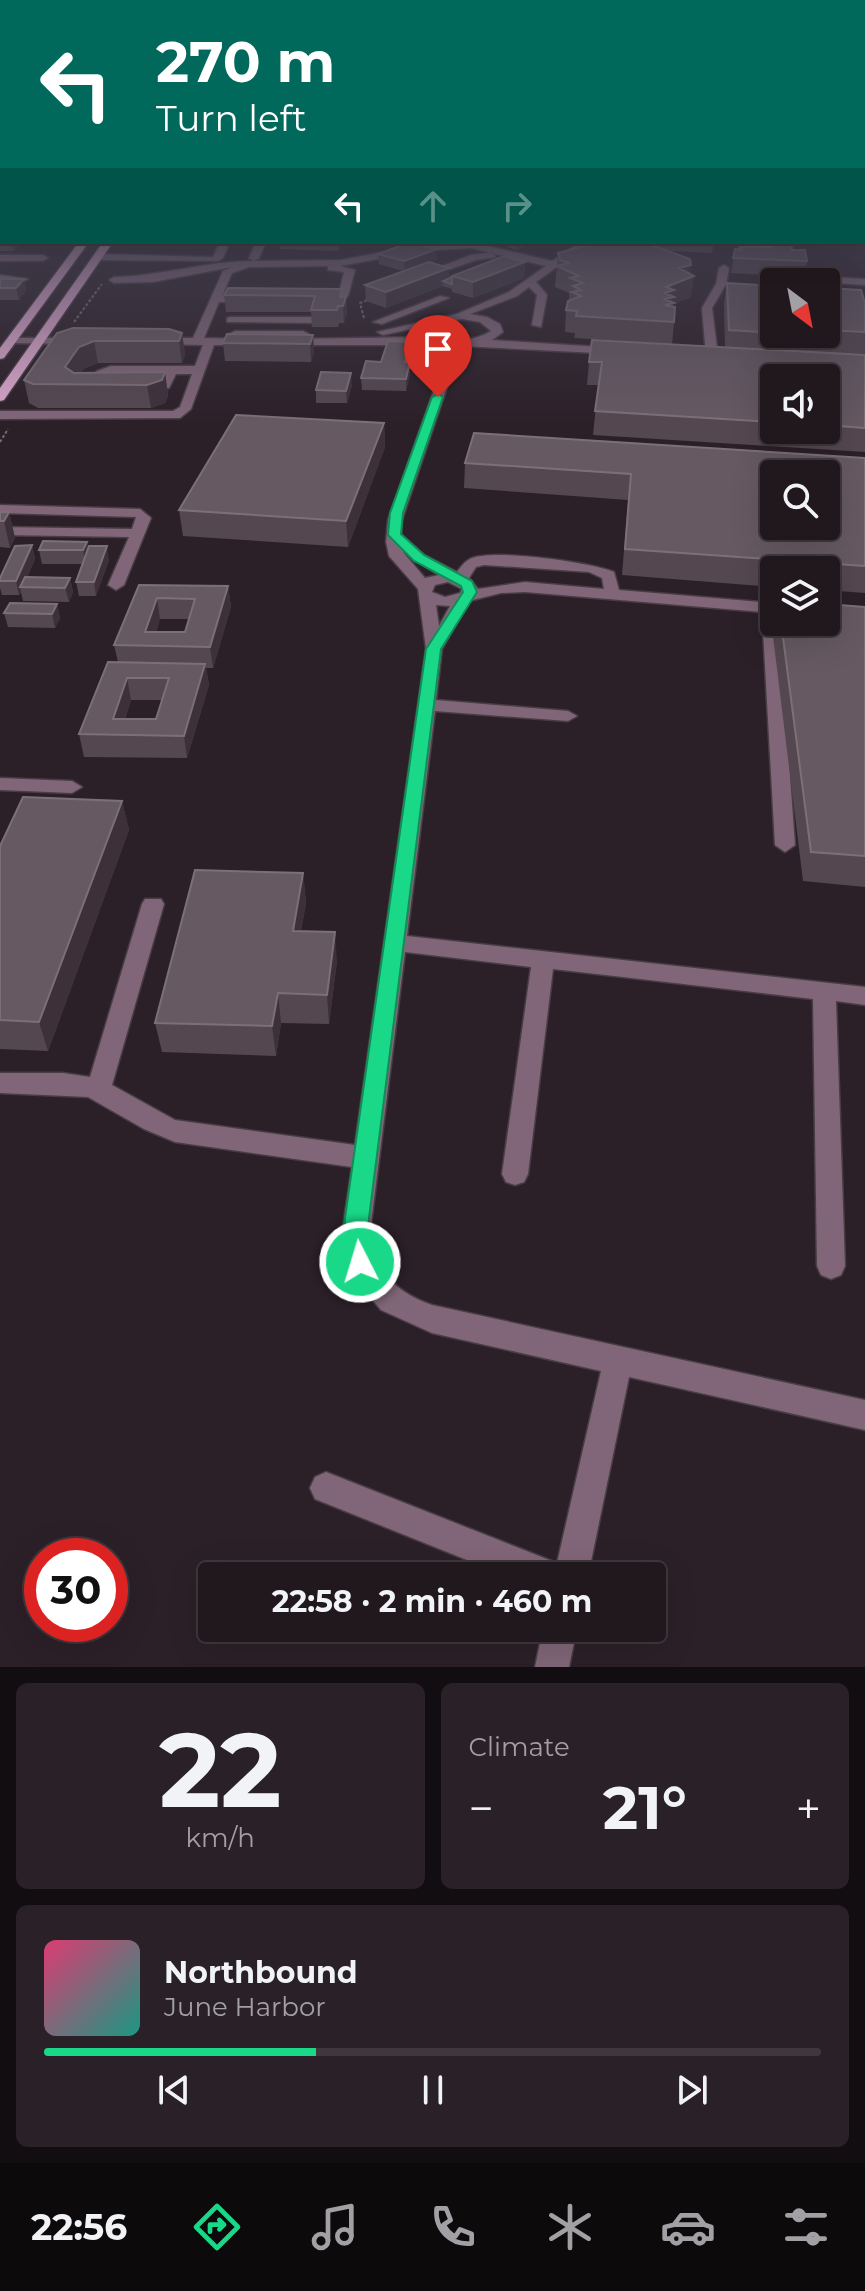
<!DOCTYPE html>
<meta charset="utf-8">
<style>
:root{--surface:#21181e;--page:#292127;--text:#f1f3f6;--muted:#a2a0a4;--line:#3e373c;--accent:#19d988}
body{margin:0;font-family:Montserrat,sans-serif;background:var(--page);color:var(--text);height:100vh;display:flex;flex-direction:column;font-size:30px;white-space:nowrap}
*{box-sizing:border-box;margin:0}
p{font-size:26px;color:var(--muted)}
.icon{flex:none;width:44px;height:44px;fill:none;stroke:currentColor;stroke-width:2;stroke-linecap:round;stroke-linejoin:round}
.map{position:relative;height:1667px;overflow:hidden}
.sheet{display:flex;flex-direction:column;gap:16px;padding:16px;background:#120d10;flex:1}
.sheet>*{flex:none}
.hud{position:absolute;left:0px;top:0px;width:866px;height:244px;box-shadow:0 8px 32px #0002,0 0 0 2px var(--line);background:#00695c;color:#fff;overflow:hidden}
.needle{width:52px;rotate:148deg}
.fabs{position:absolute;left:760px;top:268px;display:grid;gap:16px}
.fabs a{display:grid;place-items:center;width:80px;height:80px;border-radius:8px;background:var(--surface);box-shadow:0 8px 32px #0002,0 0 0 2px var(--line);font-size:40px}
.speed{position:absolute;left:24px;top:1538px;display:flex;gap:16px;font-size:40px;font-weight:700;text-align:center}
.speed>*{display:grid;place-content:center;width:104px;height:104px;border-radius:50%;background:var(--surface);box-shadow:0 8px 32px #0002,0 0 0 2px var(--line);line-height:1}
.speed .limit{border:12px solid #d22;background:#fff;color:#111}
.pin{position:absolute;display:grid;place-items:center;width:68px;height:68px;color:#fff;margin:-82px -34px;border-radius:50% 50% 50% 0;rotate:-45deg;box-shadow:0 0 8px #0007}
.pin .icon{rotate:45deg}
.me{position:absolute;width:88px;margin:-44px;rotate:355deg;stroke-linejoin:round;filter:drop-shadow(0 0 6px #0008)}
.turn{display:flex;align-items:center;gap:28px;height:168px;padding:0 24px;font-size:36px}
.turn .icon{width:104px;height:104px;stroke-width:2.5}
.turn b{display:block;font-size:56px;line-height:68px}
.lanes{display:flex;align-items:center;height:76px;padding:0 24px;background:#0003;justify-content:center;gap:40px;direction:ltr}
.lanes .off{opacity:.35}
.big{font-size:60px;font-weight:700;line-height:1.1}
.sheet .widget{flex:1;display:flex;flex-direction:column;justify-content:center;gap:12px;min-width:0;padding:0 28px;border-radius:12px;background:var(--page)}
.sheet .dial{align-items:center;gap:0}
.dial b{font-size:104px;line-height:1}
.song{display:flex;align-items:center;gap:24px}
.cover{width:96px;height:96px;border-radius:12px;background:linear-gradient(135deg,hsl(340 70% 55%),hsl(170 70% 35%))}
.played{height:8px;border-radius:4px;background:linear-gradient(90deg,var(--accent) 35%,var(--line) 35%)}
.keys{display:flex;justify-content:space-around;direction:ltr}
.heat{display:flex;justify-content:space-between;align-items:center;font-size:44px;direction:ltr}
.sheet .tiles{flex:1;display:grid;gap:16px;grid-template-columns:1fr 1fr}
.widget:last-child{grid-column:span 2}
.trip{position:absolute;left:198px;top:1562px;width:468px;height:80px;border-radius:8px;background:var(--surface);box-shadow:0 8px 32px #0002,0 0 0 2px var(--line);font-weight:700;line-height:80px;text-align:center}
.tabs{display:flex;height:128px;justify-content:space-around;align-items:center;background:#0d0a0c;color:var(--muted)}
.tabs .icon{width:56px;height:56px}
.tabs .on{color:var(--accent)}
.tabs b{font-size:36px;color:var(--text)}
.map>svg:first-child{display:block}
</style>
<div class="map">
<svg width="865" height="1667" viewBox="0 0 865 1667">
<rect width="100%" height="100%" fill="#2c2028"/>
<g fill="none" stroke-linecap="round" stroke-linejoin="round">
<defs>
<path id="minor" d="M864,198L865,199V206L864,205Z
M864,235H865V241H864Z
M220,242H230L223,258L218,261L97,260L92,257L97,254L213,257Z
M256,242H266L259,258L254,261L341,260L421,245L471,242L552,261L580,242H591L536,282L547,295L541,327L532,325L537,295L529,287L517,296L470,314L487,317L500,324L503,332L492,340L617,348L623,351L617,354L461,346L402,520L401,535L424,555L457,572C464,562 469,557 482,556C510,552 589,562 614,572L619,590L774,603V622H779L795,845L785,852L775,845L762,612L525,592L501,593L469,601L442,649L436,700L568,711L577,716L568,721L435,711L407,936L865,987V1005L836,1001L845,1266L841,1275L831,1279L821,1275L817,1266L813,999L553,969L528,1174L524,1182L515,1185L506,1182L502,1174L531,967L405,952L369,1240C378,1274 399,1294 432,1305L865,1400V1430L629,1377L588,1576H507L315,1499L310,1488L315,1477L326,1472L557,1563L601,1371L432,1333L381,1310L355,1279L341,1240L352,1167L175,1142L144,1129L88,1097L0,1093V1073H63L90,1077L142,904L145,899H161L164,904L112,1085L175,1120L355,1145L426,649L418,589L389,556L386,542L388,520L450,345H287L281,342L287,339L428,337L421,330L425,326L383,335L377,332L457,314L509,292L546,266L471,248L421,251L340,266L355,270L348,296L316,302L312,301V297L339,293L344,272L328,270V266L249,267L232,273L222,296H252L257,299L252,302H219L204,338L251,339L257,342L251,345H214L191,409L180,418L0,419V411H173L180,407L192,374H176L169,388L142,392L138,391V385L160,382L164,374H113L103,382L112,388L106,392L90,383L97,371L111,366H195L203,345L159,344L153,341L159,338H193L223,271L232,267L153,282L114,283L109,280L114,277C162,276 207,261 254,261L249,258ZM462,319L480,322L491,331C473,342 451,343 433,330L440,323ZM403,552L439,575L425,578ZM484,565L589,572L602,578L604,589L525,582L478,589L469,578L476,567ZM448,582L462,589L460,593L445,597L432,592L435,585ZM436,605L450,606L439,626Z
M493,252L496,257L476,260L427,277L422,274L471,255Z
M0,255H43L48,258L43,261H0Z
M724,265L729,268L726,284L712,308L718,356L712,359L706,356L702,308L716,284L719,268Z
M776,274L865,279V285L772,279L771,277Z
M0,275L28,279L23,282L0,281Z
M440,296L449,298L382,324L373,322Z
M231,317H313L318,320L313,323L227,322V318Z
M235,331H303L309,334L303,337L231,336L229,334Z
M12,338H79L85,341L79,344L8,343V339Z
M0,505L140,509L151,518L124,585L116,590L108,585L129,537L0,535V527L132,529L136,517L0,513Z
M0,778L72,781L82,787L72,793L0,790Z
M543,1628H577L569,1667H535Z"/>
<path id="major" d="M79,242H89L4,358L0,359V348Z
M103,242H113L4,400L0,401V388Z"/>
</defs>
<use href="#minor" stroke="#483d44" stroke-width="3"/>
<use href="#major" stroke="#483d44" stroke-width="3"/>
<path stroke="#776c73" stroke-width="2" stroke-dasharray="3 2" stroke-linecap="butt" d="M364,318L360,303L370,299
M74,322L102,284
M0,442L8,429"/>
<use href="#minor" fill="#806678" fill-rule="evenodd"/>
<use href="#major" fill="#dda8ce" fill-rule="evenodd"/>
</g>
<path fill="#544750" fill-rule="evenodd" d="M2,191V219H0V193Z
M2,230V242H22L14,251H0V232Z
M279,242H341L338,251L280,249Z
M497,242H537L516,250Z
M600,242H714L712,253L669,251L690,274L691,297L674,304V322L672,344L574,338L575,333L565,332L566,310L571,300L569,299V293L555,287L558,253Z
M738,242H763L762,246L770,247L771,242H791L792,250L807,261L804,277L731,273L735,249L737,250Z
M378,254L437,260L430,262L449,278L452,277V276L525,262L524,278L473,298L452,292V289L443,286L386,308L366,301L365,285L403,271L379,264Z
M0,281L26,290L19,300H0Z
M727,283L774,286V334H826V288L865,303V354L807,352L865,355V452L593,435L598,385H587L589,362L725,347L724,304ZM774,378H826V430H774Z
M224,295L346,297L347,313L344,323H339L338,327H312L311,312H226Z
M57,333H182L185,355L182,363H98L83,369L81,373L165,372L168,396L165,403L151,408H38L29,403L24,380Z
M313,335L314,352L311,362L225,361L223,343Z
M411,342L412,354L409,362L410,374L406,391L362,390L361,378L381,362Z
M352,385L347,403H316V390Z
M384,423L385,447L348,547L183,536L179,510Z
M865,458V593L826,590V570H774V587L622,575L628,500L464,488L465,463Z
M0,512H9L15,538L10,548L0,547Z
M87,542L88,549L109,560L96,596H79L76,582L83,564H42L39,550Z
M32,545L35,559L27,578H70L73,592L69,602L23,601L21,592L19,595H2L0,588V578Z
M139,585L228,586L231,607L213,668H206L209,685L187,758L84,757L79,734L118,662L114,645ZM160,619H189L185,632H156ZM131,700H162L156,719H125Z
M57,604L60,618L55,628L8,627L4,613Z
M865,607V887L803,881L772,628L774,620V622H826Z
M122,801L129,830L48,1051L0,1049V846Z
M303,873L306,903L301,931L337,961L329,1024L281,1023L276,1056L162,1052L155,1023Z"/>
<path fill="#3d3039" d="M12,242H22L14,251Z
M516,242H537L516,250Z
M437,249V260L405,272L404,261Z
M525,262L524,278L473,298V282Z
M691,265L689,278L694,276L691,297L674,304L672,321H662L666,287L679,268Z
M449,268V283L443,281V286L386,308V292Z
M24,279L26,290L19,300L16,288Z
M346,297L347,313L344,323L343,306Z
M182,333L185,355L182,363L179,341Z
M313,335L314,352L311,362L310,344Z
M94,341L98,363L83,369L73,385L65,367L79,347Z
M411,342L412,354L406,374L405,362Z
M410,362V374L406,391V379Z
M165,372L168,396L165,403L151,408L147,385Z
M351,373L352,385L347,403L346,391Z
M384,423L385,447L348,547L346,521Z
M9,512L15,538L10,548L4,521Z
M87,542L90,555L86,564L83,550Z
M32,545L35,559L23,587H20L21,592L19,595L16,581Z
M107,546L109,560L96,596L94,582Z
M70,578L73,592L69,602L65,588Z
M228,586L231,607L213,668L210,647Z
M157,598L160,619L151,646L145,632Z
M57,604L60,618L55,628L52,614Z
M205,664L209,685L187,758L184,736Z
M127,678L131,700L119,735L113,719Z
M122,801L129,830L48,1051L39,1022Z
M303,873L306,903L296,960L293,931Z
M335,932L337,961L329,1024L327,995Z
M278,993L281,1023L276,1056L272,1026Z"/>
<path fill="#665962" stroke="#7c7078" stroke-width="2" fill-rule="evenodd" d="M2,191V204H0V193Z
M410,242L437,249L404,261L378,254Z
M600,242H643L690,259L691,265L679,268L694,276L666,287L674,290L665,293L674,297L665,299L674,303L665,305L675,307L674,322L576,316L577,311L566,310L568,301L581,296L572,292L581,290L573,286L583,283L570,278L579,276L557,266L569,263L560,260L558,253Z
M739,242H761L762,247H742V249H740Z
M772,242H791L792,250H805L807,261L733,258L735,249L742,250V247H772Z
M504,256L525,262L473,282L452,276Z
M429,262L449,268L386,292L365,285Z
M452,277V284L443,281Z
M1,279H24L16,288H0V281Z
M727,283L774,286V333L729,330Z
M228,288L342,289L340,297H346L343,306H338L337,310H311L315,296L224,295Z
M826,288L861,290L865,303V332L826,330Z
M73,328L169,329L182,333L179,341H94L79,347L65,367L74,373L165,372L162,380L147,385L33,384L24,380L57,333Z
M227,334L313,335L310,344L223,343Z
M592,340L865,355V428L826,425V378H774V422L595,411L602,362H589Z
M388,341L411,342L405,362H410L406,379L361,378L366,361L381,362Z
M321,372L351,373L346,391L316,390Z
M236,415L384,423L346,521L179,510Z
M474,433L865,458V566L625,549L631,474L465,463ZM774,474H826V526H774Z
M0,512H9L4,521H0Z
M43,541L87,542L83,550H39Z
M32,545L16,581H0V578L15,546Z
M89,546H107L94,582H76Z
M25,577L70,578L65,588L20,587Z
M139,585L228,586L210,647L114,645ZM157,598L195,599L185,632H145Z
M10,603L57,604L52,614L4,613Z
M826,604L865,607V856L811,852L781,622H826Z
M108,662L205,664L184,736L79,734ZM127,678H169L156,719H113Z
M23,797L122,801L39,1022L0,1020V846Z
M195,870L303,873L293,931L335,932L327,995L278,993L272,1026L155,1023Z"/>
<linearGradient id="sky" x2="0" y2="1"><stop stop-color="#181216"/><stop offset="0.45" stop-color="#454253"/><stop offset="1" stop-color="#454253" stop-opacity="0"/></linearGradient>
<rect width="865" height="423" fill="url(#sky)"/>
<path fill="#19d988" stroke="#108d58" stroke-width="2" d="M438,394L443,397L403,513L401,534L424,555L472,581L477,592L441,649L369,1218C368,1234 373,1259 368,1270L360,1273L351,1270C343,1252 343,1237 345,1218L426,649L463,592L461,586L414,561L388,535L390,513L432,397Z"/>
</svg>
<div class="fabs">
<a><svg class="needle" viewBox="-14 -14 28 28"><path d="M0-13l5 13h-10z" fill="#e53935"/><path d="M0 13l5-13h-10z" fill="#a2a0a4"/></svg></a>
<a><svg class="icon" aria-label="sound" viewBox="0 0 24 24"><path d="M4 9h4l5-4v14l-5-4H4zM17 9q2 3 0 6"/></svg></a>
<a><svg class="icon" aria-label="search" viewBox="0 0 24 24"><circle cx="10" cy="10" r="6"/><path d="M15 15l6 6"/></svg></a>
<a><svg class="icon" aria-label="layers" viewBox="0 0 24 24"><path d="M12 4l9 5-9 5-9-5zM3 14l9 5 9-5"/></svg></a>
</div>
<div class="speed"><div class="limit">30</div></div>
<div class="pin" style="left:438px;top:397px;background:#d93025"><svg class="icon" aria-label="arrive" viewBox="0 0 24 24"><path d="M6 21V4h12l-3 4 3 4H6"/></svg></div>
<svg class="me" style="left:360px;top:1262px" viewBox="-20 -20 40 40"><circle r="17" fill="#19d988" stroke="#fff" stroke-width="3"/><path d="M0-11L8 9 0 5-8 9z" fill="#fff"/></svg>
<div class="trip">22:58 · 2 min · 460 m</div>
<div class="hud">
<div class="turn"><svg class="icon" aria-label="left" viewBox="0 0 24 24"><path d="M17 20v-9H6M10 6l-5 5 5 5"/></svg><div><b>270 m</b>Turn left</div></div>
<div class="lanes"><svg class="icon" aria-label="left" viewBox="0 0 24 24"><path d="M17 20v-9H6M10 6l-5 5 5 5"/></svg><svg class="icon off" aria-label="ahead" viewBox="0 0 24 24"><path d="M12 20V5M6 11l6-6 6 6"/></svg><svg class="icon off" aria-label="right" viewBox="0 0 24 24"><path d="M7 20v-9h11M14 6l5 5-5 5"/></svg></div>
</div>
</div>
<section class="sheet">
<div class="tiles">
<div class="widget dial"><b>22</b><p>km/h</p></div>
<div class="widget"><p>Climate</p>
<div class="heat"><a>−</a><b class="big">21°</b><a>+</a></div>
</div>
<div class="widget">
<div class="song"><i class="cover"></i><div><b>Northbound</b><p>June Harbor</p></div></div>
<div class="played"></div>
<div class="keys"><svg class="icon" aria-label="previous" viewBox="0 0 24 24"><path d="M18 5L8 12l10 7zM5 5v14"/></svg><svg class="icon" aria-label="pause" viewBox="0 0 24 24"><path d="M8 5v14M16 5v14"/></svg><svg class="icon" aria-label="next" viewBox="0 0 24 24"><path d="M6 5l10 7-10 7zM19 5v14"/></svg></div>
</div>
</div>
</section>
<nav class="tabs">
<b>22:56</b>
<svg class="icon on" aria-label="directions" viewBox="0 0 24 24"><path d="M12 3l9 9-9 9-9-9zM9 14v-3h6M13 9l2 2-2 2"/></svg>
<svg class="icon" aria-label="music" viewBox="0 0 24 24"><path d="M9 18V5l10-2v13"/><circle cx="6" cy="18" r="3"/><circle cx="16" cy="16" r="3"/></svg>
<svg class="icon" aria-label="phone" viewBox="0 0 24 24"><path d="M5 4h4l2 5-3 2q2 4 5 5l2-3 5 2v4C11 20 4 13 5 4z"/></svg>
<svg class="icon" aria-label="climate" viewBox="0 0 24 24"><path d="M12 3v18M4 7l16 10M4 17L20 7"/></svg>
<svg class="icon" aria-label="car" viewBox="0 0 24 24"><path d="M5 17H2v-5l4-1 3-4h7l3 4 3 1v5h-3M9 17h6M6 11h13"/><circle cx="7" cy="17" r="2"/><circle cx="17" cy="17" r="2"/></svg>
<svg class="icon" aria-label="filters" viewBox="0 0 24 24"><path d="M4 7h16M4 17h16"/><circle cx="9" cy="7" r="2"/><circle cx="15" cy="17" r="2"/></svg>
</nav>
